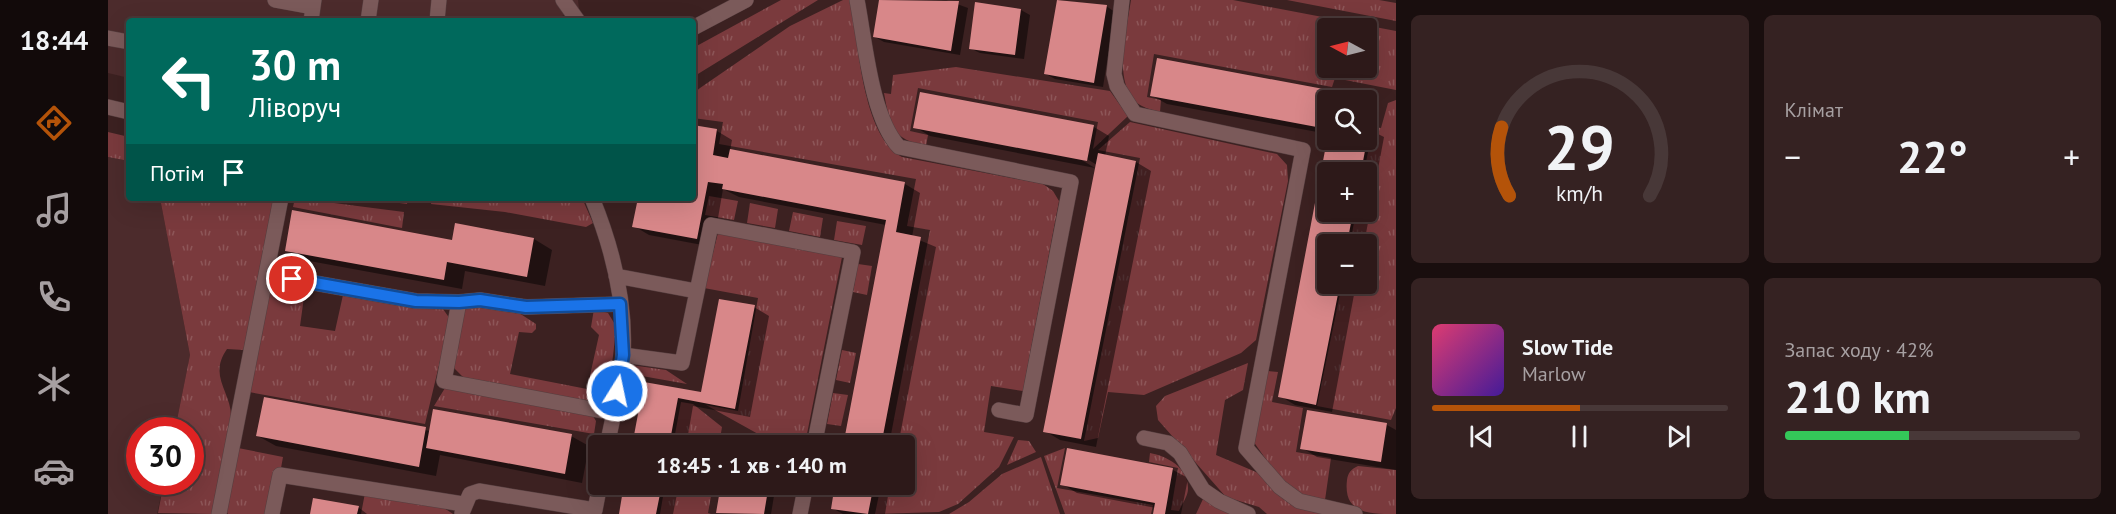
<!DOCTYPE html>
<html lang="uk">
<meta charset="utf-8">
<style>
:root{--surface:#2d1919;--page:#352222;--text:#f1f3f6;--muted:#a7a0a2;--line:#483838;--accent:#b45309}
body{margin:0;font-family:"PT Sans",sans-serif;background:var(--page);color:var(--text);height:100vh;display:flex;flex-direction:column;font-size:22px;white-space:nowrap}
*{box-sizing:border-box;margin:0}
p{font-size:20px;color:var(--muted)}
.icon{flex:none;width:33px;height:33px;fill:none;stroke:currentColor;stroke-width:2;stroke-linecap:round;stroke-linejoin:round}
.map{position:relative;flex:1;overflow:hidden}
.details{display:flex;flex-direction:column;gap:15px;padding:15px;background:#190e0e;width:720px}
.details>*{flex:none}
.guide{position:absolute;left:18px;top:18px;width:570px;height:183px;border-radius:6px;box-shadow:0 6px 24px #0002,0 0 0 2px var(--line);background:#00695c;color:#fff;overflow:hidden}
.needle{width:39px;rotate:277deg}
.tools{position:absolute;left:1209px;top:18px;display:grid;gap:12px}
.tools a{display:grid;place-items:center;width:60px;height:60px;border-radius:6px;background:var(--surface);box-shadow:0 6px 24px #0002,0 0 0 2px var(--line);font-size:30px}
.speed{position:absolute;left:18px;top:417px;display:flex;gap:12px;font-size:30px;font-weight:700;text-align:center}
.speed>*{display:grid;place-content:center;width:78px;height:78px;border-radius:50%;background:var(--surface);box-shadow:0 6px 24px #0002,0 0 0 2px var(--line);line-height:1}
.speed .limit{border:9px solid #d22;background:#fff;color:#111}
.pin{position:absolute;display:grid;place-items:center;width:51px;height:51px;color:#fff;margin:-26px;border:3px solid #fff;border-radius:50%;box-shadow:0 2px 6px #0007}
.me{position:absolute;width:66px;margin:-33px;rotate:10deg;stroke-linejoin:round;filter:drop-shadow(0 0 4px #0008)}
.turn{display:flex;align-items:center;gap:21px;height:126px;padding:0 24px;font-size:27px}
.turn .icon{width:78px;height:78px;stroke-width:2.5}
.turn b{display:block;font-size:42px;line-height:51px}
.then{display:flex;align-items:center;height:57px;padding:0 24px;background:#0003;gap:12px;font-size:22px}
.big{font-size:45px;font-weight:700;line-height:1.1}
.details .card{flex:1;display:flex;flex-direction:column;justify-content:center;gap:9px;min-width:0;padding:0 21px;border-radius:9px;background:var(--page)}
.details .dial{align-items:center;gap:0}
.dial svg{height:156px;overflow:visible;fill:none;stroke:var(--line);stroke-width:7;stroke-linecap:round;text-anchor:middle}
.dial text{fill:var(--text);stroke:none}
.song{display:flex;align-items:center;gap:18px}
.cover{width:72px;height:72px;border-radius:9px;background:linear-gradient(135deg,hsl(340 70% 55%),hsl(260 70% 35%))}
.played{height:6px;border-radius:3px;background:linear-gradient(90deg,var(--accent) 50%,var(--line) 50%)}
.keys{display:flex;justify-content:space-around;direction:ltr}
.heat{display:flex;justify-content:space-between;align-items:center;font-size:33px;direction:ltr}
.charge{height:9px;border-radius:4px;background:linear-gradient(90deg,#34c759 42%,var(--line) 0)}
.details .tiles{flex:1;display:grid;gap:15px;grid-template-columns:repeat(2,1fr)}
.trip{position:absolute;left:480px;top:435px;width:327px;height:60px;border-radius:6px;background:var(--surface);box-shadow:0 6px 24px #0002,0 0 0 2px var(--line);font-weight:700;line-height:60px;text-align:center}
main{display:flex;flex:1;min-height:0}
.tab-bar{display:flex;flex-direction:column;width:108px;justify-content:space-around;align-items:center;background:#120a0a;color:var(--muted)}
.tab-bar .icon{width:42px;height:42px}
.tab-bar .active{color:var(--accent)}
.tab-bar b{font-size:27px;color:var(--text)}
.map>svg:first-child{display:block}
</style>
<main>
<nav class="tab-bar">
<b>18:44</b>
<svg class="icon active" aria-label="directions" viewBox="0 0 24 24"><path d="M12 3l9 9-9 9-9-9zM9 14v-3h6M13 9l2 2-2 2"/></svg>
<svg class="icon" aria-label="music" viewBox="0 0 24 24"><path d="M9 18V5l10-2v13"/><circle cx="6" cy="18" r="3"/><circle cx="16" cy="16" r="3"/></svg>
<svg class="icon" aria-label="phone" viewBox="0 0 24 24"><path d="M5 4h4l2 5-3 2q2 4 5 5l2-3 5 2v4C11 20 4 13 5 4z"/></svg>
<svg class="icon" aria-label="climate" viewBox="0 0 24 24"><path d="M12 3v18M4 7l16 10M4 17L20 7"/></svg>
<svg class="icon" aria-label="car" viewBox="0 0 24 24"><path d="M5 17H2v-5l4-1 3-4h7l3 4 3 1v5h-3M9 17h6M6 11h13"/><circle cx="7" cy="17" r="2"/><circle cx="17" cy="17" r="2"/></svg>
</nav>
<div class="map">
<svg width="1288" height="514" viewBox="0 0 1288 514">
<defs>
<pattern id="grass-tufts" width="24" height="20" patternUnits="userSpaceOnUse" patternTransform="scale(1.5)"><rect width="24" height="20" fill="#7a3a3d"/><path d="M3 7l-1-3M5 7V3M7 7l1-3M15 17l-1-3M17 17v-4M19 17l1-3" fill="none" stroke="#8d5658"/></pattern>
</defs>
<rect width="100%" height="100%" fill="#3c2121"/>
<path fill="#4c2b2c" d="M0,0H470L471,9L442,21H21V78L0,73Z
M0,157L21,161V198H52L82,355L67,430H32V482H56L49,514H0Z"/>
<path fill="url(#grass-tufts)" fill-rule="evenodd" d="M673,0H710L585,77V48Z
M735,0H744C750,42 754,136 794,157L935,184L945,191L951,201L915,391L883,386L876,432L906,437L891,467L850,504L831,512L767,514L773,485L796,484V446L781,445L822,230L799,226L808,179L611,144L615,122L585,118V94L592,88L682,26Z
M1023,0H1125L1288,31V90L1227,78L1224,87L1046,54L1039,97L1053,100L1052,112C1046,110 1039,109 1034,106C1002,89 1019,28 1023,0ZM1220,28H1258V68H1220Z
M1179,0H1271L1288,3V21Z
M848,67L1002,91L1020,116L985,149L990,122L810,88L802,131L820,135L818,146C783,139 782,125 776,93L783,94L785,75Z
M1288,100V408L1283,420L1209,406L1234,284H1258V244H1242L1248,212H1258V172H1256L1265,127L1273,128L1280,103Z
M1022,122L1169,154L1179,165L1180,181L1148,340L1133,353L1036,395L1000,392L990,438L976,441L1032,158L990,150Z
M0,132L21,137V161L0,157Z
M601,196L630,201L626,220L597,215Z
M52,198H167L136,350L119,349C100,376 123,392 123,416C122,445 110,485 104,514L50,513L56,482H82V430H67L82,355Z
M187,198L296,212L294,228L185,207Z
M254,198H300L299,204Z
M324,198H474L485,223L478,227L397,212L323,204Z
M642,203L670,209L667,228L639,223Z
M685,212L715,218L712,237L681,231Z
M729,221L758,226L754,245L726,240Z
M610,233L734,257L697,444L670,445L598,405L630,411L650,298L596,288Z
M750,264L764,266L759,295L745,292Z
M163,281L193,288L196,297L192,326L227,331L235,295L335,309L342,319L317,424L141,392Z
M360,306L411,313L428,324V329L424,333L411,332L402,374L479,389L491,335L483,327L486,309L500,313L508,326C506,344 504,395 488,403L357,379L346,368L356,309Z
M734,350L748,353L742,383L728,380Z
M1140,363L1135,390L1117,400L1108,455L1155,475L1215,514H1159L1151,507L1118,497L1050,420L1048,406L1057,396Z
M523,365L558,370L579,384L534,376L527,406L516,405Z
M1160,371L1170,372L1164,402L1195,408L1188,452L1223,458L1217,500L1190,495L1164,468L1143,438Z
M337,388L485,416L488,421L486,434L326,406Z
M725,393L740,395L733,426L719,424Z
M573,402L585,404L614,427L611,445H565Z
M910,440L921,441L928,452L899,465Z
M130,448L175,457L173,468L165,474L157,514H120L118,511Z
M957,448L949,488L1045,505L1043,514H957L936,456Z
M1042,453C1059,456 1081,468 1080,489C1080,496 1074,504 1071,511L1063,510L1070,468L1041,462Z
M933,457L952,514H841L861,502L894,474Z
M1250,466L1288,470V514C1261,514 1235,514 1239,480C1240,473 1243,469 1250,466Z
M557,485H605L600,513L603,514H552Z
M257,493L336,508L345,514H253Z
M1095,499L1120,513V514H1088Z"/>
<path fill="#0007" fill-rule="evenodd" d="M773,0H838L860,8L852,55L776,42L767,37Z
M950,0L998,6L1007,12L995,87L947,79L938,74Z
M913,10L922,15L916,59L872,53L862,48Z
M1220,92L1235,100H1220V134L1059,104L1043,95Z
M813,94L986,127L1001,136L997,156L1028,162L1043,171L988,447L952,440L937,431L989,165L974,156L972,159L987,168L822,136L807,127Z
M585,126L609,131L624,140L622,151L797,184L812,193L804,237L828,247L790,446H736L778,225L631,197L615,189L605,247L541,235L526,226L531,198H585Z
M1258,128L1276,137L1256,244H1220V284H1248L1224,412L1187,405L1172,396L1221,140H1258ZM1220,172H1258V212H1220Z
M348,225L426,239L444,250L437,286L357,271L354,289L196,260L179,250L345,242Z
M646,307L661,316L642,417L585,406L578,446H525L537,383L594,394Z
M157,399L322,431L463,436L481,446L474,483L332,455L328,476L168,446L150,436Z
M1200,411L1279,425L1288,430V470L1209,457L1194,448Z
M1065,470L1080,478L1073,514H1047L1048,508L969,493L954,484Z
M518,484H571L565,514H512Z
M614,484H668L663,514L610,512Z
M729,484H782L777,514H735L724,508Z
M250,507L259,514H204Z"/>
<path fill="#d88789" d="M771,0L851,1L843,51L765,37Z
M949,0L999,5L986,83L936,74Z
M867,2L913,9L907,55L861,49Z
M1049,58L1221,90L1214,128L1042,96Z
M812,92L986,125L979,161L805,128Z
M585,125L609,129L605,155L620,158L622,149L797,182L788,232L813,237L773,446H735L778,220L614,189L615,184L600,182L589,239L524,227L530,198H585Z
M1219,140H1259L1253,172H1220V212H1245L1239,244H1220V284H1232L1208,405L1170,397Z
M990,153L1028,161L973,439L935,432Z
M184,210L344,240L347,223L426,238L419,277L339,262L336,280L177,251Z
M611,299L647,305L627,409L570,398L561,446H524L536,382L593,392Z
M156,397L318,427L311,467L148,436Z
M325,409L464,434L457,474L318,448Z
M1199,410L1279,423L1273,462L1192,449Z
M959,448L1065,468L1057,514H1045L1047,503L952,485Z
M516,484H554L548,514H511Z
M613,484H661L656,514L608,513Z
M727,484H766L760,514L723,509Z
M205,498L251,506L249,514H202Z"/>
<g fill="none" stroke-linecap="round" stroke-linejoin="round">
<defs>
<path id="minor" d="M167,0L205,7
M455,0L470,21
M749,0C757,41 763,117 791,147L963,182L918,415L891,410
M1014,0L1006,74L1009,86L1027,114L1195,150L1138,448L1172,487L1191,501L1247,514
M203,21L206,0
M260,21L263,0
M329,21L331,0
M585,28L638,0
M0,38L21,42
M0,107L21,112
M484,198C504,247 518,301 515,355C513,385 505,416 499,446
M508,276L588,291
M184,279L308,301L351,302
M515,355L574,363L603,225L745,252L706,446
M505,413L336,381L351,302L372,300L418,307L512,304
M1036,438L1060,443L1072,453L1095,490L1111,501L1140,514
M354,513L362,494L371,491L487,510L492,484
M111,514L173,198
M164,514L172,475L355,504
M692,514L698,484"/>
</defs>
<use href="#minor" stroke="#553e3f" stroke-width="16"/>
<use href="#minor" stroke="#7b5a5a" stroke-width="15"/>
</g>
<g fill="none" stroke-linecap="round" stroke-linejoin="round">
<defs>
<path id="route" d="M184,279L308,301L351,302L372,300L418,307L512,304L515,355L509,391"/>
</defs>
<use href="#route" stroke="#114b97" stroke-width="15"/>
<use href="#route" stroke="#1a73e8" stroke-width="10"/>
</g>
</svg>
<div class="tools">
<a><svg class="needle" viewBox="-14 -14 28 28"><path d="M0-13l5 13h-10z" fill="#e53935"/><path d="M0 13l5-13h-10z" fill="#a7a0a2"/></svg></a>
<a><svg class="icon" aria-label="search" viewBox="0 0 24 24"><circle cx="10" cy="10" r="6"/><path d="M15 15l6 6"/></svg></a>
<a>+</a>
<a>−</a>
</div>
<div class="speed"><div class="limit">30</div></div>
<div class="pin" style="left:184px;top:279px;background:#d93025"><svg class="icon" aria-label="arrive" viewBox="0 0 24 24"><path d="M6 21V4h12l-3 4 3 4H6"/></svg></div>
<svg class="me" style="left:509px;top:391px" viewBox="-20 -20 40 40"><circle r="17" fill="#1a73e8" stroke="#fff" stroke-width="3"/><path d="M0-11L8 9 0 5-8 9z" fill="#fff"/></svg>
<div class="trip">18:45 · 1 хв · 140 m</div>
<div class="guide">
<div class="turn"><svg class="icon" aria-label="left" viewBox="0 0 24 24"><path d="M17 20v-9H6M10 6l-5 5 5 5"/></svg><div><b>30 m</b>Ліворуч</div></div>
<div class="then">Потім<svg class="icon" aria-label="arrive" viewBox="0 0 24 24"><path d="M6 21V4h12l-3 4 3 4H6"/></svg></div>
</div>
</div>
<section class="details">
<div class="tiles">
<div class="card dial"><svg viewBox="0 0 100 80">
<path d="M14 69A42 42 0 1 1 86 69"/>
<path d="M14 69A42 42 0 0 1 10 34" stroke="#b45309"/>
<text x="50" y="56" font-size="32" font-weight="700">29</text>
<text x="50" y="72" font-size="11">km/h</text>
</svg></div>
<div class="card"><p>Клімат</p>
<div class="heat"><a>−</a><b class="big">22°</b><a>+</a></div>
</div>
<div class="card">
<div class="song"><i class="cover"></i><div><b>Slow Tide</b><p>Marlow</p></div></div>
<div class="played"></div>
<div class="keys"><svg class="icon" aria-label="previous" viewBox="0 0 24 24"><path d="M18 5L8 12l10 7zM5 5v14"/></svg><svg class="icon" aria-label="pause" viewBox="0 0 24 24"><path d="M8 5v14M16 5v14"/></svg><svg class="icon" aria-label="next" viewBox="0 0 24 24"><path d="M6 5l10 7-10 7zM19 5v14"/></svg></div>
</div>
<div class="card"><p>Запас ходу · 42%</p><b class="big">210 km</b><div class="charge"></div></div>
</div>
</section>
</main>
